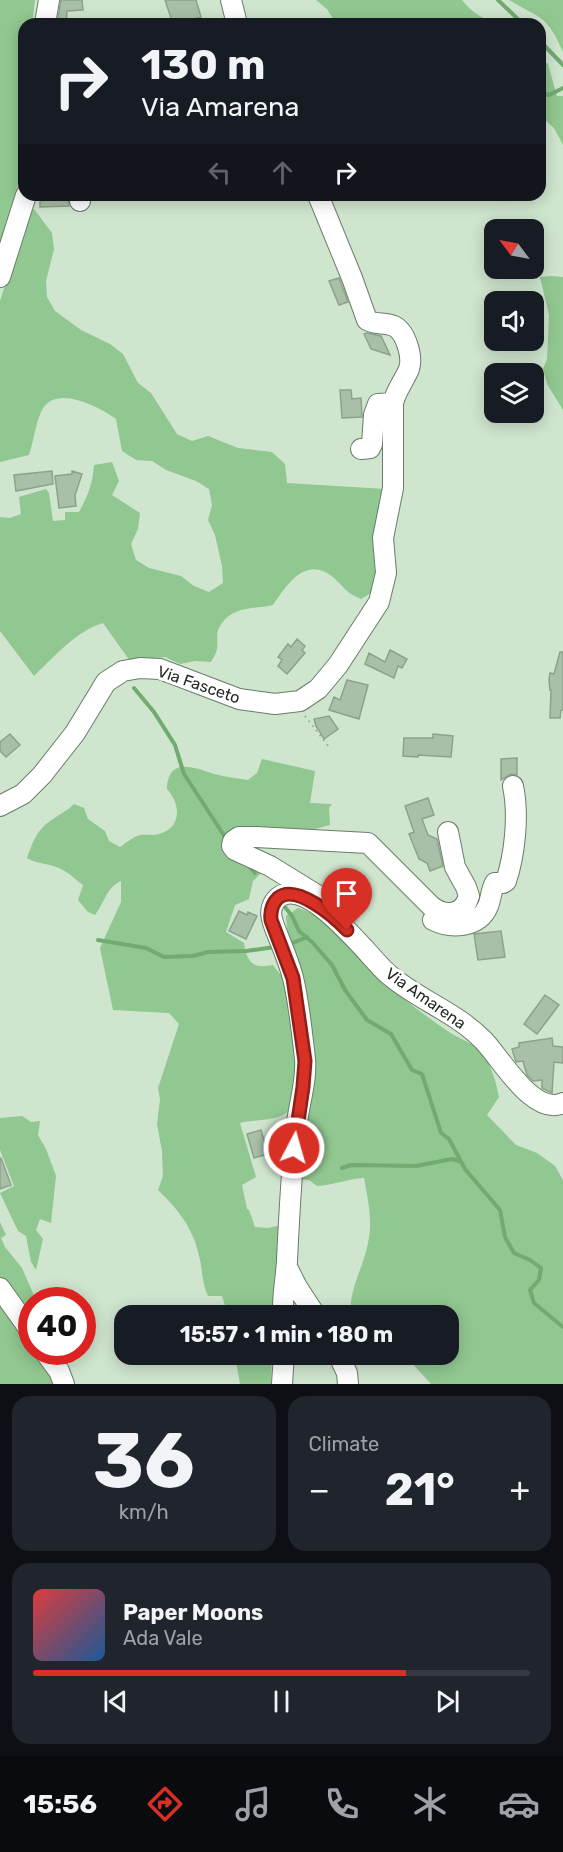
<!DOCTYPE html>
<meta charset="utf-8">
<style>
:root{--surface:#171b24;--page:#20242c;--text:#f1f3f6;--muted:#9ea1a6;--line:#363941;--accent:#d93025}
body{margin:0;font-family:Rubik,sans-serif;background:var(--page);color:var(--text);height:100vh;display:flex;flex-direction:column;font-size:22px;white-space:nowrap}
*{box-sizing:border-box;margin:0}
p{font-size:20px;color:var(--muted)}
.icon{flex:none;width:33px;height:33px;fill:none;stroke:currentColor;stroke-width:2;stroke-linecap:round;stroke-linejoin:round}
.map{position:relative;height:1384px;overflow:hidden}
.sheet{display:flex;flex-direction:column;gap:12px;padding:12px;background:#0d0f14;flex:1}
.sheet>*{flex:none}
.top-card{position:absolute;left:18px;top:18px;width:528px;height:183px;border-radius:18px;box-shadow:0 3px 15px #0003;background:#171b24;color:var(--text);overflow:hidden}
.needle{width:39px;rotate:302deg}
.fabs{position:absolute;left:484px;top:219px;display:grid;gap:12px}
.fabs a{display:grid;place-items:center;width:60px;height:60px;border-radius:12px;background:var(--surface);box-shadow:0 3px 15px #0003;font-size:30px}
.speed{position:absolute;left:18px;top:1287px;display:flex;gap:12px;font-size:30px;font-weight:700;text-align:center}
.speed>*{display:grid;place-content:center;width:78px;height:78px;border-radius:50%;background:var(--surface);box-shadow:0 3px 15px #0003;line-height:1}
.speed .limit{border:9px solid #d22;background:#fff;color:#111}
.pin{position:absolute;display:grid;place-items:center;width:51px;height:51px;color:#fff;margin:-62px -26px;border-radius:50% 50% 50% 0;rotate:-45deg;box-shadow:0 0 6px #0007}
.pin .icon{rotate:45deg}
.me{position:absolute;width:66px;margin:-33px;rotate:6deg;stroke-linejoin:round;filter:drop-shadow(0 0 4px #0008)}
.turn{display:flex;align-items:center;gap:21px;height:126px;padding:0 24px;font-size:27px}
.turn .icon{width:78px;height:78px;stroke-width:2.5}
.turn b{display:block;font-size:42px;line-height:51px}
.lanes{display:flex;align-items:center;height:57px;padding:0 24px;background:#0003;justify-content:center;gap:30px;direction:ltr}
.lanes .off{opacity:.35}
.big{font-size:45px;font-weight:700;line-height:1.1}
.sheet .tile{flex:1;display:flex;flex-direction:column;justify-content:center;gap:9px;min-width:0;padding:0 21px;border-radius:18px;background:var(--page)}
.sheet .dial{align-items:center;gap:0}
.dial b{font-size:78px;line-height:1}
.song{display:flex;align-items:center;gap:18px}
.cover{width:72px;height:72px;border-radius:9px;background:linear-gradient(135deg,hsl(0 70% 55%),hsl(210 70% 35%))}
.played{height:6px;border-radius:3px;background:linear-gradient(90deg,var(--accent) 75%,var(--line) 75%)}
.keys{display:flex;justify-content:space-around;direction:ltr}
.heat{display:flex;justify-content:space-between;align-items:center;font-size:33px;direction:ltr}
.sheet .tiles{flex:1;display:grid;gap:12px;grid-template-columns:1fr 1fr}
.tile:last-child{grid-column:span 2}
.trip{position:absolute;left:114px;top:1305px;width:345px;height:60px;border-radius:18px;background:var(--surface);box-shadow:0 3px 15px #0003;font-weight:700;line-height:60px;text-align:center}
.dock{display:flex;height:96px;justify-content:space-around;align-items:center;background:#090b0e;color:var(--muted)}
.dock .icon{width:42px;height:42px}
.dock .on{color:var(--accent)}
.dock b{font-size:27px;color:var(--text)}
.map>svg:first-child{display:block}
</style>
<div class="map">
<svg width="563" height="1384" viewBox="0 0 563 1384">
<rect width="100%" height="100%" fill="#cfe5ce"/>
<path fill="#91c791" d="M0,0H35L32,24H24V165L0,242Z
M316,0H462C472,13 483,19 499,24H336L327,9Z
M509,0H563V52C547,15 541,19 509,0Z
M540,56L548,64L557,96H563V145L554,128L540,116Z
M34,209L52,233L54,249L46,281L47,297L55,311L81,330L110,344L123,354L138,383L151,393L177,434L192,441L208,436L238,448L272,452L285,464L287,483L385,489L375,571L376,590L361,599C345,592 347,590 335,579C307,554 288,583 273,605C251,610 230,605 218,630C216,636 218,643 217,649C216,654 213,658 211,662L195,661L180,664L165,657L130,661L103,623C76,631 54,657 34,676L0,631V517L10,518L21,514L19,497L46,489L49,493L53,521L65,520V512H79C88,496 93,483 94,465L112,462L119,481L112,495L140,513L138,529L131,544L136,560L149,568L181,576L194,586L209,592L223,583L222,566L215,535L208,520L212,505L209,489L196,481L166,470L152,461L136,460L122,451L116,419C99,407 56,384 42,410C35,424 34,441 29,455L0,462V301L28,212Z
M551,276L563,277V410L547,384L543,369L547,359L549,315L540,277Z
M262,759L315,771L310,803L332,804L329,808L330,825L311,830H230L223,839C226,863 241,865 261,873L253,881L249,899L235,905L226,932L244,943C247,963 253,969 273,965C276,970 282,975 284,980C292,999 304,1097 289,1111C276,1122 255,1119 240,1123L256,1177L242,1185L247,1209L249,1210L255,1227L268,1228L281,1225L283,1231L272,1315H228L222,1296H208C202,1282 203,1275 200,1260C194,1230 180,1211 158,1190L163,1176L162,1151L157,1124L160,1099L158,1088L179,1024L169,1013L113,1010L100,948L121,902V881C106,888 105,902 95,915L88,912L78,900L83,885C75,879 68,872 59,868C48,863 37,864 27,858C32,843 37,830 50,821C58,815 66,812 74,804L84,808L88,819L105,831L109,841L120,847C126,843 134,836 140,835C147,834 153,836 159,834C182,828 181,804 167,789C168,757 193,767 214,774C225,777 237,778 248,780L257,773Z
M298,908C327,915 355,955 377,976C399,996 424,1015 449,1032C457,1038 469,1041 477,1048C490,1059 496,1081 499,1097L487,1115L516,1145L537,1153L555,1166L563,1180V1384H431L410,1361L394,1355L448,1354V1316L351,1315C348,1290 364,1267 368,1243C373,1221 368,1200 364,1178C347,1179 334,1185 317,1186L309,1180L299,1179L302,996L287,929L286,916Z
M22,1116L31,1122L40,1121L38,1135L46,1149L56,1176L51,1223L40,1219L36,1230L43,1239L36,1270L31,1262L26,1236L18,1231L0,1193L14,1186L0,1150V1118Z
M0,1222L6,1235L1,1238L5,1247L22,1268L36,1300H32L31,1322L0,1279Z
M0,1296L31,1341L32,1352H39L58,1384H0Z
M235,1355H272L271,1384H240Z"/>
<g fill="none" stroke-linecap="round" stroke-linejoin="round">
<path stroke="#70ab70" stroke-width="4" d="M498,0L523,24
M540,41L563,65
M540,92L549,95L563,88
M134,688L154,712L175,745L184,774L227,840
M247,864L255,873
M285,907L292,916L299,931L312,942L332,965L345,990L367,1020L391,1034L412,1070L422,1074L441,1133L449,1139L465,1169L500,1210L505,1237L514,1253L530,1260L541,1268L539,1280L530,1290L534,1303L563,1327
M98,940L146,948L164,957L193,956L208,952L246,951L275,947
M288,945L307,937
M342,1168L351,1165L416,1166L452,1159L459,1161"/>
</g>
<path fill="#a9bfa8" stroke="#8da28d" stroke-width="1.5" d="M61,0H82L83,10L67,11L66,24H57Z
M165,0H196L201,17L183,22L184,24H173Z
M40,195H68L69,206L40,207Z
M339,278L348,302L339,305L329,281Z
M367,333L381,336L390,355L371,349L364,334Z
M340,390H351L352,399L361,398L362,417L342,418Z
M52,471L53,484L16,491L14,475Z
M72,471L82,474L75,495L76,506L59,508L55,476L72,474Z
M297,639L305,646L302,650L305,653L287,674L278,666L282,660L278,657L288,644L291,647Z
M390,650L407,659L402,668L398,666L394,678L365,664L369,653L385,662Z
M560,652H563V710H561L560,718H550L551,690H550L549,680L550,673L554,674Z
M347,680L368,685L359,719L329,710L334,697L340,700Z
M329,716L338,729L324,739L316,726L314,719Z
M10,734L20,745L6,757L0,751V742Z
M433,734L453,736L451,757L418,755V757L403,756L404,738H433Z
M517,758V775L511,774L501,780V759Z
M428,798L434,815L422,819L428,835L437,839L443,866L430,871L427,863L419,859L409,834L414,832L405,806Z
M239,911L247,915L248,912L257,916L246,939L229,931Z
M501,931L505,957L478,960L474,934Z
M545,995L559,1005L537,1034L524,1024Z
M552,1038L553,1046L563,1047V1063L554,1062L552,1093L542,1088V1080L533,1081L527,1075L523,1061L516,1062L512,1049L519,1047V1043Z
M261,1130L268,1154L254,1158L247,1134Z
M1,1158L11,1185L0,1189V1159Z"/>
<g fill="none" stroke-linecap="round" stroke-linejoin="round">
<defs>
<path id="minor" d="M231,0L237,24
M45,24L49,0
M80,195V201
M0,277L26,195
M361,449L370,448L372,444L374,415L378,404L393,403
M0,806L23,794L42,775L75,733L106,682L123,671L140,668L160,669L239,699L275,704L300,701L318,689L338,665L379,602L386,573L383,538L393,488V403C396,390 404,381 409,369C413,357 406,332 394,326C385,322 375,325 367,320L352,278L318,195
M317,895L270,866L235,850L232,846L233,841L239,837H256L368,843L431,906C445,917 463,916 469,896L466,887L455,867L448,832
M433,920C451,929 479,928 488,906C491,899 491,890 495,883H503L506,881C515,854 519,815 513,786
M287,1267L297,1287L316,1316
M0,1288L32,1333
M283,1316C282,1297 286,1279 287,1261C289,1218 291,1174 296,1130C298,1107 307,1082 305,1059C302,1033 299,1002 293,978C289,962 282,946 276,931C272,921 268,911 275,901C302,867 369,957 387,973C416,999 456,1012 483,1040C501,1058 533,1117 563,1103
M45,1352L59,1371L64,1384
M338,1354L347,1373L348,1384
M282,1384L284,1354"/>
</defs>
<use href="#minor" stroke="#697e69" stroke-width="22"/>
<path stroke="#97a896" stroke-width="2" stroke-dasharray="1.5 4.5" stroke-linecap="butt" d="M305,716L329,747"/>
<use href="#minor" stroke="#fff" stroke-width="20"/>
</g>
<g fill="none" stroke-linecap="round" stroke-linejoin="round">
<defs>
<path id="route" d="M294,1148L303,1087L305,1061L293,978L271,920C270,911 272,904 278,898C296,883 335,917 347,930"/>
</defs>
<use href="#route" stroke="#8d1f18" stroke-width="15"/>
<use href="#route" stroke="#d93025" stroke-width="10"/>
</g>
<g text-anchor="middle" stroke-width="6" stroke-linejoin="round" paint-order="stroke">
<g font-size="16" fill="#232b22" stroke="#fff">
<text transform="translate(199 684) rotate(19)" y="6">Via Fasceto</text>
<text transform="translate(426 998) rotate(35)" y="6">Via Amarena</text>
</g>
</g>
</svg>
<div class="fabs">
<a><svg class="needle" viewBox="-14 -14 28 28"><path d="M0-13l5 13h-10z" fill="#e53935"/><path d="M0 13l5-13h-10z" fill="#9ea1a6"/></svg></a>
<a><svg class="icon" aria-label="sound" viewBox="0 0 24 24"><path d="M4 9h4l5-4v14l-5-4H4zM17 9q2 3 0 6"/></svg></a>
<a><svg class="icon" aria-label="layers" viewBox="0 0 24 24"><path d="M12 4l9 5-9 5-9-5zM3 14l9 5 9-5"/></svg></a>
</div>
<div class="speed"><div class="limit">40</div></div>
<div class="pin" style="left:347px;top:930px;background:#d93025"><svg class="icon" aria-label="arrive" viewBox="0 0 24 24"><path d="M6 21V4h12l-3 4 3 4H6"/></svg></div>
<svg class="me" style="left:294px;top:1148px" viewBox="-20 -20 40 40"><circle r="17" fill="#d93025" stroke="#fff" stroke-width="3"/><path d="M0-11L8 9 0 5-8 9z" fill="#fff"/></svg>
<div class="trip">15:57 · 1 min · 180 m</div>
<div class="top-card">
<div class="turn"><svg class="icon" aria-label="right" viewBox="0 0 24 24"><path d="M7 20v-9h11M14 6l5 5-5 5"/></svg><div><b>130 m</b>Via Amarena</div></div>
<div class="lanes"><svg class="icon off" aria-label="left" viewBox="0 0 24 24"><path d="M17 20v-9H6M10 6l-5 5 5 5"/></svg><svg class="icon off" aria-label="ahead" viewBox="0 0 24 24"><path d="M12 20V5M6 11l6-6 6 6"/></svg><svg class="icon" aria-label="right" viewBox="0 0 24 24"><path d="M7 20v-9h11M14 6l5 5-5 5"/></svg></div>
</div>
</div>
<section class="sheet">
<div class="tiles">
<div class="tile dial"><b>36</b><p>km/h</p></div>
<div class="tile"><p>Climate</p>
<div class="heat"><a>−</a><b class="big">21°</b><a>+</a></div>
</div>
<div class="tile">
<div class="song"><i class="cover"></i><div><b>Paper Moons</b><p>Ada Vale</p></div></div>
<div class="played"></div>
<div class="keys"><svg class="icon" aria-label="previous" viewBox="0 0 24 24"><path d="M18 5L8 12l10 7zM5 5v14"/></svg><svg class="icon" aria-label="pause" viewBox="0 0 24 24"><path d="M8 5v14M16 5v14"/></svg><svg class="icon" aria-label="next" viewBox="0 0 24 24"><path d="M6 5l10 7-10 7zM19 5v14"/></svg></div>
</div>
</div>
</section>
<nav class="dock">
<b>15:56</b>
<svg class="icon on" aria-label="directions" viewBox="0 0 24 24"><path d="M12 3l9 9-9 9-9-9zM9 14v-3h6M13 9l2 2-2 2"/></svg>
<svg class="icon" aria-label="music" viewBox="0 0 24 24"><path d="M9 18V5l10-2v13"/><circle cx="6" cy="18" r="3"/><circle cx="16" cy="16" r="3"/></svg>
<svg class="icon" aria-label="phone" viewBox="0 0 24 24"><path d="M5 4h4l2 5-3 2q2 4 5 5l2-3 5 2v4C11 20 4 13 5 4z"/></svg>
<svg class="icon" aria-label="climate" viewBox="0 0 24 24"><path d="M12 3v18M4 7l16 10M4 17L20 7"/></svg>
<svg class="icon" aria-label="car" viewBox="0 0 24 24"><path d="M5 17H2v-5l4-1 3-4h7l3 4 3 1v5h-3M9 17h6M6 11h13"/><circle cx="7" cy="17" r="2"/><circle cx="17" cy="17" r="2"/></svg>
</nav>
